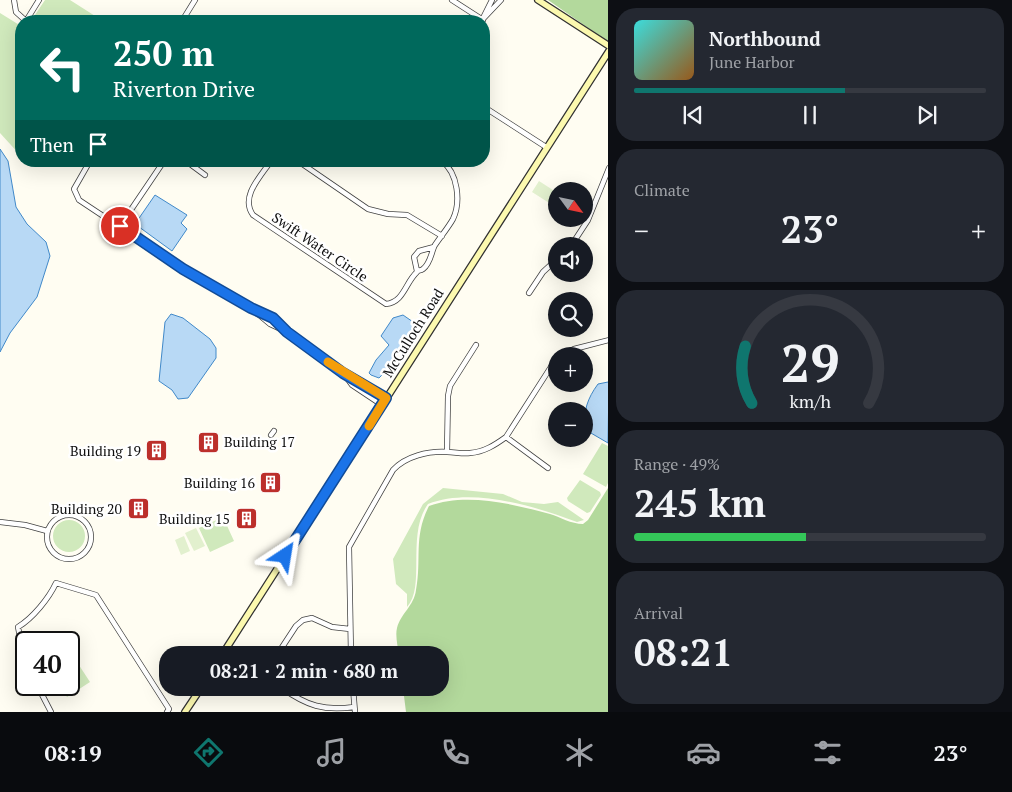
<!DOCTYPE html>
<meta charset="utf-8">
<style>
:root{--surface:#171b24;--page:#242831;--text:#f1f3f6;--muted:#9ea1a6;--line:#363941;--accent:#0f766e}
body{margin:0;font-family:"PT Serif",serif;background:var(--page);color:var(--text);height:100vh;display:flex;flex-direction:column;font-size:19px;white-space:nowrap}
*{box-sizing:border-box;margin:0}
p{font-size:16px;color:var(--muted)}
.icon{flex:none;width:28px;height:28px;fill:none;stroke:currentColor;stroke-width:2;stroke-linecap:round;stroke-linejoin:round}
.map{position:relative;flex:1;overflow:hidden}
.panel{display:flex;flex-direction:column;gap:8px;padding:8px;background:#0d0f14;width:404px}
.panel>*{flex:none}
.top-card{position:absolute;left:15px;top:15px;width:475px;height:152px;border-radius:20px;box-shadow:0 5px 20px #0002;background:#00695c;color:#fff;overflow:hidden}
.needle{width:32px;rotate:123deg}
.tools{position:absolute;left:548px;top:182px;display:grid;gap:10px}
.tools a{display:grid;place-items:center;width:45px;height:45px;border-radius:50%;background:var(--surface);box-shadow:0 5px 20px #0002;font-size:25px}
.speed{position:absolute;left:15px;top:631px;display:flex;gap:10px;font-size:25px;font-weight:700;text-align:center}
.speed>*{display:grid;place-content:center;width:65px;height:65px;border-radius:50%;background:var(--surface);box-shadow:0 5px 20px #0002;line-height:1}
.speed .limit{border:2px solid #111;border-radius:8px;background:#fff;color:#111}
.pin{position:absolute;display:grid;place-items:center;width:42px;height:42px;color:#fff;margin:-21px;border:2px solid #fff;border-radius:50%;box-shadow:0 1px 5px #0007}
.me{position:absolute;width:55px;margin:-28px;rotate:33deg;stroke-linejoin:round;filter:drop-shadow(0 0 4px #0008)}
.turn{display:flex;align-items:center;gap:18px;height:105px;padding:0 15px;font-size:22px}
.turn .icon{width:65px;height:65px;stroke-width:2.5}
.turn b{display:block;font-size:35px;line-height:42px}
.then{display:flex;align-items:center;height:48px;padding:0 15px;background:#0003;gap:10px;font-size:19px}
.big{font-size:38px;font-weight:700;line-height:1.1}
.panel .tile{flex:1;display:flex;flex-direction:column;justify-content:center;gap:8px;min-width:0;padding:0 18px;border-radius:20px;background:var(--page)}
.panel .dial{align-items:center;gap:0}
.dial svg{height:130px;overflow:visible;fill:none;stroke:var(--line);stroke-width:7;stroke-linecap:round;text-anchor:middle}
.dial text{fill:var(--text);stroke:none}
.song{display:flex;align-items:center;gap:15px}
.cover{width:60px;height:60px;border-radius:8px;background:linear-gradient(135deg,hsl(180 70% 55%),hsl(30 70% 35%))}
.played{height:5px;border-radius:2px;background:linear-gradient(90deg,var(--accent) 60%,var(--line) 60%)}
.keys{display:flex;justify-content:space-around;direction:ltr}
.heat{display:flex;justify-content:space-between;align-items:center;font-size:28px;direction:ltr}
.charge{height:8px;border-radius:4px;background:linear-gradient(90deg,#34c759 49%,var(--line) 0)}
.trip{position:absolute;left:159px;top:646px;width:290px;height:50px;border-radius:20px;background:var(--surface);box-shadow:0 5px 20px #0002;font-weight:700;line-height:50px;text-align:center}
.tab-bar{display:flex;height:80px;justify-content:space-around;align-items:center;background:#090b0e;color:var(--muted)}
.tab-bar .icon{width:35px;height:35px}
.tab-bar .active{color:var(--accent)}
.tab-bar b{font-size:22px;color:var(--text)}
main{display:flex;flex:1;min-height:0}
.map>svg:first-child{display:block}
</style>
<main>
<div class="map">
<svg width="609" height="712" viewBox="0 0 609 712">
<rect width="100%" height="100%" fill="#fffdf2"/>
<path fill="#d0e9bc" d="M45,0H70L103,21H31Z
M0,13L21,26V156L0,133Z
M602,443L608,446V483L606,487L583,474Z
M580,480L600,492L601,495L590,512L587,513L568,501L567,498Z
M443,488L503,494L522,502L544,504L558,502L584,520L577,522C534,506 472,487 428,504C406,534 426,587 407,607V594L396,584L393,559L423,504Z
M223,517L234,541L210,552L199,528Z
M53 536a16 16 0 1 1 32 0a16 16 0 1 1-32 0Z
M75,659L90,682L67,697L59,685H69V662Z"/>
<path fill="#b3d99c" d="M548,0H608V40L607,41Z
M608,488V712H406L403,688H440V655H399C398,647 395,636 397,628C401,613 414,606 416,590C422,559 413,537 429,506C466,492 513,504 550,514C560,517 571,524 583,524L588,520Z"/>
<path fill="#e2f0ce" d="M539,181L556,192L554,206L532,192Z
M196,528L205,546L194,551L185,533Z
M184,536L190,551L181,555L175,540Z"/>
<path fill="#b8d9f5" stroke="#4189c9" d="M0,149L8,161L16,207L27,224L46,242L50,256L37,297L10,333L0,352Z
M155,195L187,215L181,223L187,229L172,251L135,224Z
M171,314L183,318L210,339L216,348V358L188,398L178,399L172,390L159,381L165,322Z
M403,315L416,324L385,372L379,378L371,375L369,373L376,360L389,345L381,336L393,318Z
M608,382H609L608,443L584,429C584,410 587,399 598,384Z"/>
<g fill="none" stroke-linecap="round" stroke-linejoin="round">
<defs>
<path id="street" d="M14,0L16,12L26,21L39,0
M452,0L483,20
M483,18L492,0
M482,20L501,0
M182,21L195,0
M484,107L546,147
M90,161L74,189L79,200L183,269L251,308L270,324L287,332L343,373L386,398
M186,161L205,175
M271,161C260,177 240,197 253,215L386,304C404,302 405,283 417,272C421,268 419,272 423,269C431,263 431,252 435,245C441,236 448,228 453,219C461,202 458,173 442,161
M298,161L368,209L388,214L407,215L442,236
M120,226L164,161
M571,246L588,220L609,168
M417,271L414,257L419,251L434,247
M529,293L543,272L556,260
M254,309L273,318L286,331
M560,356L574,349L609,340
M344,374L352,385L382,405
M271,435L274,431
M506,437L548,468
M447,452L448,396L450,386L476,345
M47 537a22 22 0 1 1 44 0a22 22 0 1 1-44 0Z
M0,522L25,525L47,531
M277,655L296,626L303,620L312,618L332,627L350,629
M351,655L349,547L393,470C406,456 428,451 447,452C455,452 462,454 470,453C484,452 495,445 506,437L556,359
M26,667L18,627C33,618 49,598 56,583L96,595L169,709L167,712
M37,685L51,712
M282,688C307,706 324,711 354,707
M353,688L355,712"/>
<path id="secondary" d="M538,0L609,46
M222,655L609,51
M185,712L201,688"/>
</defs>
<use href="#street" stroke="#424242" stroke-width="6"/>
<use href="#secondary" stroke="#313131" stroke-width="8"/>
<use href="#street" stroke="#fff" stroke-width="4.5"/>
<use href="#secondary" stroke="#fcf9af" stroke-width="5.5"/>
</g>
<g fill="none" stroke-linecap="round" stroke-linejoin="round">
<defs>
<path id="route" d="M120,226L183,269L251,308L273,318L287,332L343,373L386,398L285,556"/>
</defs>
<use href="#route" stroke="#114b97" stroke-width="12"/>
<use href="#route" stroke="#1a73e8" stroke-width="9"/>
<path stroke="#f59e0b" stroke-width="9" d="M328,362L386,398L369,426"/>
</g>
<defs>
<symbol id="building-square" viewBox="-11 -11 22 22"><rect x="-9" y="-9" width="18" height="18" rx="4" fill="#bc2f2b" stroke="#fff"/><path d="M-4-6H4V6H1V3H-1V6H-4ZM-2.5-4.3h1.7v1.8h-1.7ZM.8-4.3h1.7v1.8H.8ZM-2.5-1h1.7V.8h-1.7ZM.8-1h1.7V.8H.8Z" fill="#fff"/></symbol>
</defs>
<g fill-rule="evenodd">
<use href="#building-square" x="196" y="430" width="25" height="25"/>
<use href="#building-square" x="144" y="438" width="25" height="25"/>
<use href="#building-square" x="258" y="470" width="25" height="25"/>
<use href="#building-square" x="126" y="496" width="25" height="25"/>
<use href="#building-square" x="234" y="506" width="25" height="25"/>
</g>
<g text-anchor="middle" stroke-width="5" stroke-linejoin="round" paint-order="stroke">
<g font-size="14" fill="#0f0f0f" stroke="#fff">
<text transform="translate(320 247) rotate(34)" y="5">Swift Water Circle</text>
<text transform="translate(413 333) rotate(-58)" y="5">McCulloch Road</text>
</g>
<g font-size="14" fill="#0f0f0f" stroke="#fff" text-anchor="end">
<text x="224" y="447" text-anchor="start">Building 17</text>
<text x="141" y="456">Building 19</text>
<text x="255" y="488">Building 16</text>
<text x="122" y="514">Building 20</text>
<text x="230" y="524">Building 15</text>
</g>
</g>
</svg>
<div class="tools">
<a><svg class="needle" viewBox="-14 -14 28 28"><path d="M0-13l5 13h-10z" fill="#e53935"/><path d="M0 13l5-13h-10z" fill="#9ea1a6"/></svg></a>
<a><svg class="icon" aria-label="sound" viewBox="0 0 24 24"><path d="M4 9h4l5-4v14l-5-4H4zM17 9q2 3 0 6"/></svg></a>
<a><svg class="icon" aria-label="search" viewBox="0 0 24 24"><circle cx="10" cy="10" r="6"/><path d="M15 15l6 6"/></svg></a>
<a>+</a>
<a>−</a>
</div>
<div class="speed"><div class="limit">40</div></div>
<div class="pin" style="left:120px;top:226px;background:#d93025"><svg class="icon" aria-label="arrive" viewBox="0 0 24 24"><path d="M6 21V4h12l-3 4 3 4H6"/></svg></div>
<svg class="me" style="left:285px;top:556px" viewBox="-20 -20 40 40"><path d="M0-17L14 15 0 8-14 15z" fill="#1a73e8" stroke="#fff" stroke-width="4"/></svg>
<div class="trip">08:21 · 2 min · 680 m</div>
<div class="top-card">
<div class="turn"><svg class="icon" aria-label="left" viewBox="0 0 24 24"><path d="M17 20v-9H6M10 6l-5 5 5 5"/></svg><div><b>250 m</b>Riverton Drive</div></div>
<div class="then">Then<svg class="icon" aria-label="arrive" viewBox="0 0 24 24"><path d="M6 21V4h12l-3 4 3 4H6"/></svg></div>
</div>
</div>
<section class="panel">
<div class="tile">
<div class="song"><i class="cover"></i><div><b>Northbound</b><p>June Harbor</p></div></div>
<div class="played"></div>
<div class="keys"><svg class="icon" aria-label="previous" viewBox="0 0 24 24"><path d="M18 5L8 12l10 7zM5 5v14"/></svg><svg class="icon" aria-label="pause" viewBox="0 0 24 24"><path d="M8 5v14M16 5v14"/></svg><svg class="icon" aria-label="next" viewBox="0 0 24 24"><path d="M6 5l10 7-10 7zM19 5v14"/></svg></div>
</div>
<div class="tile"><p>Climate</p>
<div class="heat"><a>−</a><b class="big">23°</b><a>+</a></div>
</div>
<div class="tile dial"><svg viewBox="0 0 100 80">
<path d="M14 69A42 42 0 1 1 86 69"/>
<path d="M14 69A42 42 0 0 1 10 34" stroke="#0f766e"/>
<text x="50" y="56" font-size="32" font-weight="700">29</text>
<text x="50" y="72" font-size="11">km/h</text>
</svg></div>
<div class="tile"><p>Range · 49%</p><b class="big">245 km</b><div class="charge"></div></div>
<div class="tile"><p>Arrival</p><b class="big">08:21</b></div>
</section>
</main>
<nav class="tab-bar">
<b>08:19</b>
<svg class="icon active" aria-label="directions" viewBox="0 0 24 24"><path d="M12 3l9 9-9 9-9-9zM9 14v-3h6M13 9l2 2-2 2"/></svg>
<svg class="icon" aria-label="music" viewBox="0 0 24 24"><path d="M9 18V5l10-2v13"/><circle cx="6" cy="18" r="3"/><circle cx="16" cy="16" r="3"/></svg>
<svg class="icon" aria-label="phone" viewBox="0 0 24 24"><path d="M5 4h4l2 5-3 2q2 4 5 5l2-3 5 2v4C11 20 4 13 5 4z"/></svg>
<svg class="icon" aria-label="climate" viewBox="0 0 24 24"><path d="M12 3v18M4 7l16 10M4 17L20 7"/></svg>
<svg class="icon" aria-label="car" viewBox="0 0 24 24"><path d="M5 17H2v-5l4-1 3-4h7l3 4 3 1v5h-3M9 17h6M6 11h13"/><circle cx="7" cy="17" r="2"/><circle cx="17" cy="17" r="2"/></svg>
<svg class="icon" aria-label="filters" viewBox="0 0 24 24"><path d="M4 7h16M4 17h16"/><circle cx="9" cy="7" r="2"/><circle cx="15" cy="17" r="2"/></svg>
<b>23°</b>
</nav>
